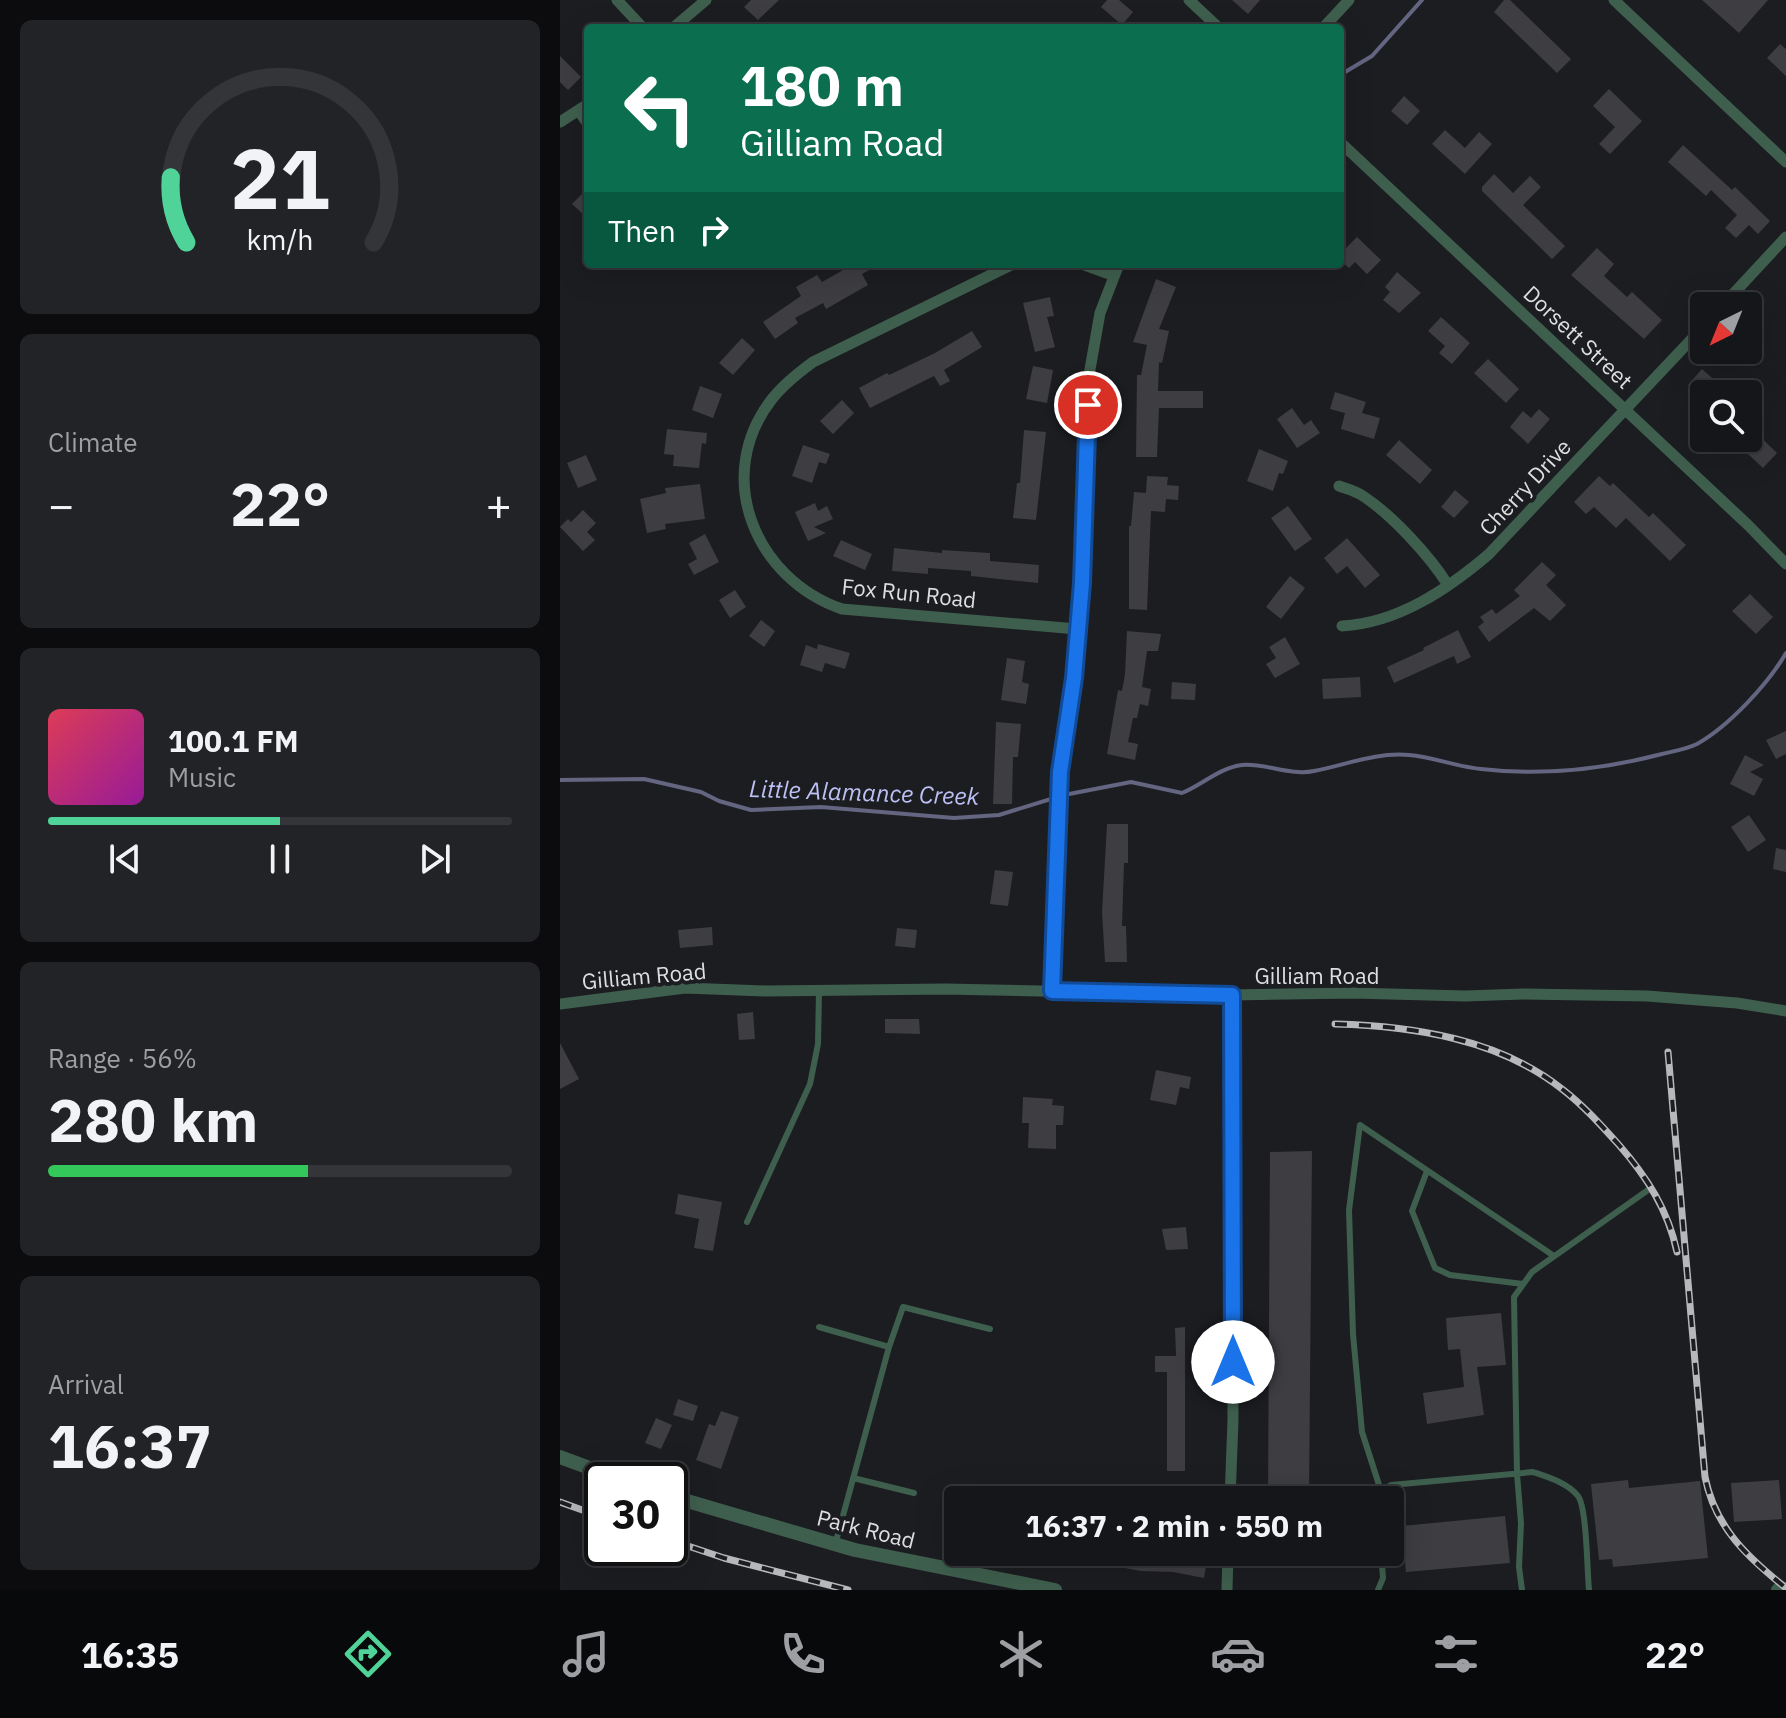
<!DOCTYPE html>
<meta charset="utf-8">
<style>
:root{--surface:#151619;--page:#222326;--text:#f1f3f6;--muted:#9d9fa2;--line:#343538;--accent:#4fd399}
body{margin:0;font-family:"IBM Plex Sans",sans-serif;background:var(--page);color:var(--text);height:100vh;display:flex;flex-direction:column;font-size:30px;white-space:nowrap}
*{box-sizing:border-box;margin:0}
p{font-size:26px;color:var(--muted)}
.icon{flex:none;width:44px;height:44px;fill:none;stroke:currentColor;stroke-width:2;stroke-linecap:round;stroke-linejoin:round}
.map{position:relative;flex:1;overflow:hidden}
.details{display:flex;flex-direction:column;gap:20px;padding:20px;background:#0c0c0e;width:560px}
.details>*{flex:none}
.hud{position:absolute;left:24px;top:24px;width:760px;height:244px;border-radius:8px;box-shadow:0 8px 32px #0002,0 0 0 2px var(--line);background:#0b6e4f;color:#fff;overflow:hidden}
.needle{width:52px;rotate:223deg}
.tools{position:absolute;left:1130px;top:292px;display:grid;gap:16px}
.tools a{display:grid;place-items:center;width:72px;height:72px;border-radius:8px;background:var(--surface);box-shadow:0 8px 32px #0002,0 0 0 2px var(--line);font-size:40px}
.speed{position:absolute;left:24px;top:1462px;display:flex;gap:16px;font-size:40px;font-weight:700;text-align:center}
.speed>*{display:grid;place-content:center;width:104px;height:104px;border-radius:50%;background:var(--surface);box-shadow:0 8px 32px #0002,0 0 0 2px var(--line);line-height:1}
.speed .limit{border:4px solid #111;border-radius:12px;background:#fff;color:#111}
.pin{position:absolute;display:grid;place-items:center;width:68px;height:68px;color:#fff;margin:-34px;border:4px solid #fff;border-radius:50%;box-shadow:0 2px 8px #0007}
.me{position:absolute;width:88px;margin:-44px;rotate:0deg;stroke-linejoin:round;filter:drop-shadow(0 0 6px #0008)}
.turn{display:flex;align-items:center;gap:28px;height:168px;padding:0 24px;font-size:36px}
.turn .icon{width:104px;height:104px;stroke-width:2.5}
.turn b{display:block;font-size:56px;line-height:68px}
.then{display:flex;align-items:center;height:76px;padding:0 24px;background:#0003;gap:16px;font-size:30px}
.big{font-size:60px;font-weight:800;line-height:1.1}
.details .card{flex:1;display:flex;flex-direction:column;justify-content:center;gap:12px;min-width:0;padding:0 28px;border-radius:12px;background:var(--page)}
.details .dial{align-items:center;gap:0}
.dial svg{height:208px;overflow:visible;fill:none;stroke:var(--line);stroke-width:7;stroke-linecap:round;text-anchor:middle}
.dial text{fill:var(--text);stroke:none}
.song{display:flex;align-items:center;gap:24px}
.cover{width:96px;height:96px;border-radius:12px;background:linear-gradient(135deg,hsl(350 70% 55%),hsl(300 70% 35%))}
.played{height:8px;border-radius:4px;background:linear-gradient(90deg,var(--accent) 50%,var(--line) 50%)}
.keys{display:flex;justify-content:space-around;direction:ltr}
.heat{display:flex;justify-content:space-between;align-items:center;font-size:44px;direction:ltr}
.charge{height:12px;border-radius:6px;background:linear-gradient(90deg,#34c759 56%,var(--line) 0)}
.trip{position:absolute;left:384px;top:1486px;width:460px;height:80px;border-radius:8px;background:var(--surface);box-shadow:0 8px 32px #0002,0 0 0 2px var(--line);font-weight:800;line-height:80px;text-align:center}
.tab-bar{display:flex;height:128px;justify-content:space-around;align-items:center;background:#08090a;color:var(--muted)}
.tab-bar .icon{width:56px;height:56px}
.tab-bar .current{color:var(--accent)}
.tab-bar b{font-size:36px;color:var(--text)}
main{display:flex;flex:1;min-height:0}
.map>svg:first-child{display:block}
</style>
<main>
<section class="details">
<div class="card dial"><svg viewBox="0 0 100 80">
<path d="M14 69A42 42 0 1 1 86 69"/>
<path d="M14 69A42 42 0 0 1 8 44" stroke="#4fd399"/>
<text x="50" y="56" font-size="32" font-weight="700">21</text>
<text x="50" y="72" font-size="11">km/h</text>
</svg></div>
<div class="card"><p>Climate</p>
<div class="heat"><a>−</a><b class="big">22°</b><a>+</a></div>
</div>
<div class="card">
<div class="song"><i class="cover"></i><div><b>100.1 FM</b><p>Music</p></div></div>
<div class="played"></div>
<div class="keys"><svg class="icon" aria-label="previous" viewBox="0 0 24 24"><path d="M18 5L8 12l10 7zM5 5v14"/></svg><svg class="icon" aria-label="pause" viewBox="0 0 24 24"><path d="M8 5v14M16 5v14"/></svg><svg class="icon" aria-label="next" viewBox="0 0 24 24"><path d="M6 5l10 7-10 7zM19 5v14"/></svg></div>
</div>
<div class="card"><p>Range · 56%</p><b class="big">280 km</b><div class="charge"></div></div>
<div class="card"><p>Arrival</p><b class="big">16:37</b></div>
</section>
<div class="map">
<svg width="1226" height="1590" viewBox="0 0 1226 1590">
<rect width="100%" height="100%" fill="#1c1d21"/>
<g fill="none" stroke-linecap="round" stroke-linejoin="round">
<path stroke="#636581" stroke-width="4" d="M780,75L812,56L862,0
M0,780L84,779L141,792L159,801L191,810L261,807L394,818L439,815L504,795L571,782L622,793C642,785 659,768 682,765C706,763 730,776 754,771C786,765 815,752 849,755C874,757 897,767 921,769C981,776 1045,769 1102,754C1114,751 1127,749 1137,744C1169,726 1208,684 1226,653"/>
</g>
<path fill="#3d3d42" d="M191,0H219L198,20L184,7Z
M547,0H559L573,12L562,25L541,7Z
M672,0H700L688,14Z
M944,0H950L1011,59L997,73L934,12Z
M1142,0H1208L1179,33Z
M1220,44L1226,49V76L1207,58Z
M0,56L21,77L8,90L0,82Z
M1049,89L1082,121L1050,154L1039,144L1055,127L1033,106Z
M844,96L860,111L847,125L831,111Z
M885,130L905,148L919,132L932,144L905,174L872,144Z
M1123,145L1172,190L1175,187L1210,221L1198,234L1189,225L1176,238L1165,228L1177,215L1151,190L1146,196L1108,162Z
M934,174L953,193L970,176L981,187L963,205L1005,246L992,259L922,191V187Z
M28,188V219L12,204Z
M797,237L821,260L807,274L795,262L789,268L780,260V254Z
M1037,248L1054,264L1044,276L1067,297L1072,292L1102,320L1084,339L1011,275Z
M282,264H320L302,274L308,285L266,309L263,303L235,318L238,323L215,339L203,322L241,296L236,287L257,275L262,282L285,269Z
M837,272L861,293L839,313L823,300L830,292L825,287Z
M596,279L616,287L599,329L609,331L602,363L599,362L598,391H643V408H599L597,457H576L577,375H581L587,345L573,342Z
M490,297L494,316L487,317L495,347L475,352L463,303Z
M881,317L910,343L892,364L879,353L885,346L868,331Z
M412,331L422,347L384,370L390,381L380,386L374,376L310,408L299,388L327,373L329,375L375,353Z
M182,338L195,350L173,375L159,363Z
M928,359L959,389L946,403L914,373Z
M473,366L493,370L487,403L466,399Z
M1142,369L1170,394H1138L1128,385Z
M140,386L162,394L153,418L132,410Z
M775,392L806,402L802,413L820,418L814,439L781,429L785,413L770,409Z
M282,400L294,413L273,434L260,421Z
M732,408L744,425L751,420L760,433L737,448L717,419Z
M979,409L990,419L968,444L950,427L963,411L971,418Z
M1188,425L1217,453L1203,468L1171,438H1188Z
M107,429L147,433L146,444L142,443L139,468L113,466L114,455L104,454Z
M464,430L486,432L476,520L453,518L457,483H460Z
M839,440L872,470L860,484L826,455Z
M243,445L270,454L266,464L259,462L252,483L232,476Z
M699,449L728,461L723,474L719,473L713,491L687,481Z
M26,455L37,480L18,488L7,463Z
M587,476L608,477L607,485L619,486L618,500L606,499L605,512L591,511L587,610L569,609V526H571L574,492L586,493Z
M1039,476L1050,486L1053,483L1089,517L1093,513L1126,545L1110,561L1066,518L1056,528L1034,507L1026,514L1014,502Z
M140,484L145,519L105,524L106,529L87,533L80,499L106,493L105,488Z
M895,490L909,502L894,518L881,507Z
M255,503L258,511L267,506L273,519L254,527L266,533L248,541L235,512Z
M728,506L752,539L735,551L711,518Z
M23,510L36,523L27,532L35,540L23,551L0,527L8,519L11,522Z
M145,534L159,562L134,575L128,564L137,559L129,543Z
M787,538L820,575L805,588L787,566L777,574L764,558Z
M281,540L312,554L305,570L273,556Z
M334,548L382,553V550L430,553V561L479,565L478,583L411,576V571L368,568V574L332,571Z
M982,562L996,575L986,585L1006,605L990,621L974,608L929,642L918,627L924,622L920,617L932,609L936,614L960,596L954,590Z
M730,576L745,588L721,619L706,607Z
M175,590L186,607L170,618L159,600Z
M1190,594L1213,617L1196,634L1172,611Z
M201,620L215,631L204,647L189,636Z
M898,630L911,657L897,664L894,656L834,683L827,667L864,650L863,648Z
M567,631L601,634L598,651H587L582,687L591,689L588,706L580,704L577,718H573L568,742L578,744L575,760L547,754L558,690L562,691L565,674Z
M725,637L740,664L715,678L706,664L716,658L709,647Z
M258,644L290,653L285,669L265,663L262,672L240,665L246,645L257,649Z
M447,658L465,661L462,682L469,684L466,704L441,700Z
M800,677L801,697L763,699L762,679Z
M612,682L636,684L635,700L611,699Z
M436,722L461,724L458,757H453L452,804H433Z
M1226,731V754L1216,759L1206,740Z
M1185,755L1204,765L1190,772L1203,779L1194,796L1170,784Z
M1189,815L1206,840L1188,852L1171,827Z
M547,824H568V863H564L562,926H566L567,962H545L542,912Z
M1216,848L1226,850V872L1213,869Z
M435,870L453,872L448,906L430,904Z
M152,927L153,945L120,948L118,930Z
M337,928L357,930L355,948L335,946Z
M193,1012L195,1039L179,1040L177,1014Z
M325,1019H359L360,1034L325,1033Z
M0,1043L19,1079L0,1089Z
M596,1070L631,1077L629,1089L620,1087L616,1105L590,1100Z
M463,1097L493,1099L492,1105L504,1106L503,1125H496V1149L468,1148L469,1123H462Z
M752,1151L749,1500H708L710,1152Z
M118,1194L162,1202L153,1251L134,1248L139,1219L115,1214Z
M626,1227L628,1249L606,1250L602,1229Z
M941,1313L946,1365L917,1367L924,1415L867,1424L863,1393L904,1387L900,1349L888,1350L886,1318Z
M625,1327V1471H607V1372H595V1356H616L615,1328Z
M118,1399L138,1406L133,1421L113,1415Z
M161,1411L179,1417L161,1469L136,1460L149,1424L155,1426Z
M96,1418L112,1425L101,1449L85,1443Z
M1068,1480L1069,1488L1140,1481L1148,1558L1053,1567L1052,1559L1039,1560L1031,1484Z
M1219,1480L1222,1519L1174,1522L1171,1483Z
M945,1516L950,1563L846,1572L842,1526Z
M485,1552H579L647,1560L644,1578L613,1572L581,1571L549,1565V1567L485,1560Z"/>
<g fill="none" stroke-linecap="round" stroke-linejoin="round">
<path stroke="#3f5f4e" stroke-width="6" d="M867,1171L852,1211L875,1268L890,1275L963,1284
M187,1222L250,1084L258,1044L259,990
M259,1327L329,1347
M293,1478L354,1493
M821,1491L802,1432L793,1334L789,1210L800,1125L994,1256
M818,1500L821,1491L831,1485L973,1472C988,1477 1008,1483 1018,1496C1027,1508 1027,1571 1029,1590
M275,1545L329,1347L343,1307L430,1329
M818,1590L823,1578L821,1552
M962,1590L959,1567L961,1523L957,1474L954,1297L972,1272L1088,1190"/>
<path stroke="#3f5f4e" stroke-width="11" d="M57,0L83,28
M629,0L659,28
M1054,0L1226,162
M113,28L146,0
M763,28L789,0
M19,111L28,124
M0,122L28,104
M780,142L1188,525L1226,564
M453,264L253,362C238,373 223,385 212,399C152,476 195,579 282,609L517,629
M522,264L552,275
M1162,306L1226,237
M779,486C787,489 796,491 803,496C832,515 869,555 888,585
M782,626C838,623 888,589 929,554L1144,326
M492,991L500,772L514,678L522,583L529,375L540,313L559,264
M0,1004L125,988L206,991L386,989L672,995L793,993L905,996L963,994L1087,996L1177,1003L1226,1011
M670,1500L673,1420L672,995
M667,1590L668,1552"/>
<path stroke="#3f5f4e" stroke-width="14" d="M0,1457L62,1480
M110,1496L295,1550L495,1590
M1218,1590L1226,1589"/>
<defs>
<path id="rail" d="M775,1024C853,1026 939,1039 1002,1089C1023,1105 1041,1125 1059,1145C1087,1177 1108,1210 1117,1252
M1108,1052L1145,1477C1155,1527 1187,1557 1226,1588
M0,1502L42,1517
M110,1540L164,1558L288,1590"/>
</defs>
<use href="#rail" stroke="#b7b8bb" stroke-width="7"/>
<use href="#rail" stroke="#1c1d21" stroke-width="4" stroke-dasharray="12" stroke-linecap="butt"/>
</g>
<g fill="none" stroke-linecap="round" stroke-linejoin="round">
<defs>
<path id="route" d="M528,405L522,583L514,678L500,772L492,991L672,995L673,1362"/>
</defs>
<use href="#route" stroke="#114b97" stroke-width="20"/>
<use href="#route" stroke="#1a73e8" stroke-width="14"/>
</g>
<g text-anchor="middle" stroke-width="8" stroke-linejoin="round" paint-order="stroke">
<g font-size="22" fill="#dedee1" stroke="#1c1d21">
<text transform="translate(1018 337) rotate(43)" y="8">Dorsett Street</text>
<text transform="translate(965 487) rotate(-47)" y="8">Cherry Drive</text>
<text transform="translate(349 593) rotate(6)" y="8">Fox Run Road</text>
<text transform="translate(84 976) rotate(-5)" y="8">Gilliam Road</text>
<text x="757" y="984">Gilliam Road</text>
<text transform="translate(306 1529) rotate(14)" y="8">Park Road</text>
</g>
<g font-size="24" font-style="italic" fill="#bcc0f4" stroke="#1c1d21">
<text transform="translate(304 793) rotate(2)" y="8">Little Alamance Creek</text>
</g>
</g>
</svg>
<div class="tools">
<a><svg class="needle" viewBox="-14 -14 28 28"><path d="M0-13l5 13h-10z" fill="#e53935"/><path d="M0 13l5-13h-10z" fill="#9d9fa2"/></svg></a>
<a><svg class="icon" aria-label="search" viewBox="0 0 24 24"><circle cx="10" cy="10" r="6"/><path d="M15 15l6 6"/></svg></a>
</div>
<div class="speed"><div class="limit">30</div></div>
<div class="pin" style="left:528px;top:405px;background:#d93025"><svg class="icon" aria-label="arrive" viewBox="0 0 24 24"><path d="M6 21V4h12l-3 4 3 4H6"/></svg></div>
<svg class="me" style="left:673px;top:1362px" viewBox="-20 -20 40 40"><circle r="19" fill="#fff"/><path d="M0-13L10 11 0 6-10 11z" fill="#1a73e8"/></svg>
<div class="trip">16:37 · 2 min · 550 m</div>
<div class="hud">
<div class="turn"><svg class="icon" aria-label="left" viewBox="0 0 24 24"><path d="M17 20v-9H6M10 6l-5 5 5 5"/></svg><div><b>180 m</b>Gilliam Road</div></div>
<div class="then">Then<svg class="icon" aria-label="right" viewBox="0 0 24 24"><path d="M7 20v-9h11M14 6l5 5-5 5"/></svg></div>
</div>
</div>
</main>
<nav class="tab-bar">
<b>16:35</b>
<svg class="icon current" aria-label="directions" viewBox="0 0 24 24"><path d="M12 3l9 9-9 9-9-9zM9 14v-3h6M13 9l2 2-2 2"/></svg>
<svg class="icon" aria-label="music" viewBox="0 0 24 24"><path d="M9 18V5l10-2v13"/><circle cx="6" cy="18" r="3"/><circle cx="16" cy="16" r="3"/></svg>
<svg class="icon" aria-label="phone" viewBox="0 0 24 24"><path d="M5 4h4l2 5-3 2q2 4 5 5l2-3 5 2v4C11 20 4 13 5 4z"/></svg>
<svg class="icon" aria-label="climate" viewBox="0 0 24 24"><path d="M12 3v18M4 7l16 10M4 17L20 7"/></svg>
<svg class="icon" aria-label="car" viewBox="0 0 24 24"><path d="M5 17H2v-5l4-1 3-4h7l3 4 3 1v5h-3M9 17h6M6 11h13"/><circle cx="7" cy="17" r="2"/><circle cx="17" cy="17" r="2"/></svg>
<svg class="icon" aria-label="filters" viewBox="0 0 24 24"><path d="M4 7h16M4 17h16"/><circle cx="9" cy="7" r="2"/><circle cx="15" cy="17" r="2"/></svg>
<b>22°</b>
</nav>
